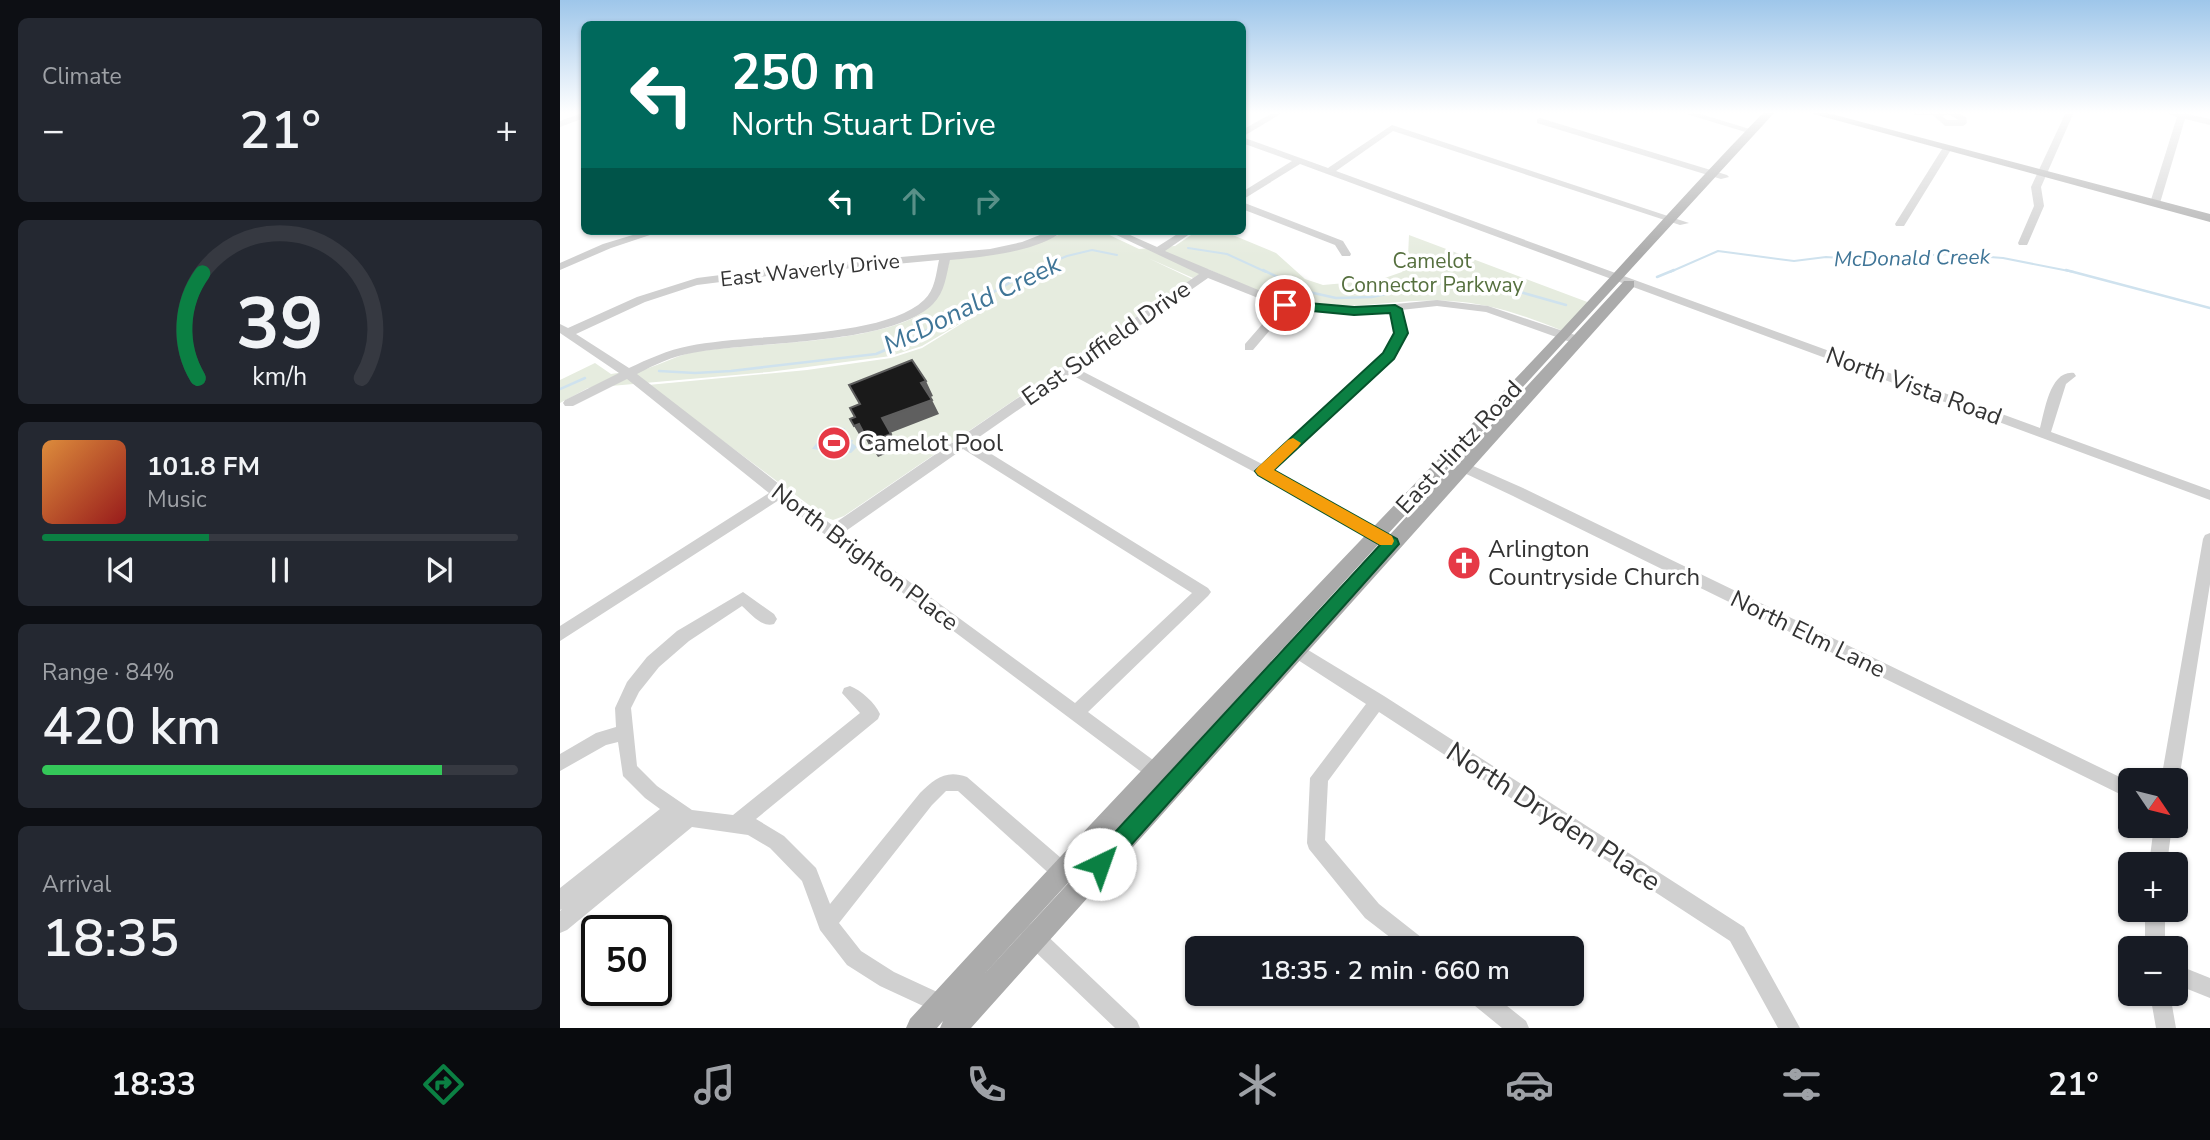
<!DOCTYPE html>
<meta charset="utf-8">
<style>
:root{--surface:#171b24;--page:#242831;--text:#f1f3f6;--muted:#9ea1a6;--line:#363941;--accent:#0b8043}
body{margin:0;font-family:"Nunito Sans",sans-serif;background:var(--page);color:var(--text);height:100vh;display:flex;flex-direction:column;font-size:26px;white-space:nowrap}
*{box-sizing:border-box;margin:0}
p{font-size:23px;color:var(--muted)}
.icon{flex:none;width:38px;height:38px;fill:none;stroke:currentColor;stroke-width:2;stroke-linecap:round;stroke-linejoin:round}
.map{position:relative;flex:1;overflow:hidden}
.drawer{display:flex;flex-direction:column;gap:18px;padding:18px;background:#0d0f14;width:560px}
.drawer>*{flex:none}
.guide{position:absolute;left:21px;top:21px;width:665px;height:214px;border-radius:10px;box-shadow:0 2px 5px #0004;background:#00695c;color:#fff;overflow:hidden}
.needle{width:46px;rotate:125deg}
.controls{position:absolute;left:1558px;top:768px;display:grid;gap:14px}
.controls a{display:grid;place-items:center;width:70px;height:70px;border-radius:10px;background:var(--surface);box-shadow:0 2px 5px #0004;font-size:35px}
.speed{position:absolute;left:21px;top:915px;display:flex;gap:14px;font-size:35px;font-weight:700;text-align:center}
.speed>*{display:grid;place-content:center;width:91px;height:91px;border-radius:50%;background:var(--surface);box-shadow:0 2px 5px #0004;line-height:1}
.speed .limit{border:4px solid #111;border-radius:10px;background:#fff;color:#111}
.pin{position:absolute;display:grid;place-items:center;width:60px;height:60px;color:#fff;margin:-30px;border:4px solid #fff;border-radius:50%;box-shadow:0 2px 7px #0007}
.me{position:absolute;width:77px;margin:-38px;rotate:42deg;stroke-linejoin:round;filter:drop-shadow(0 0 5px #0008)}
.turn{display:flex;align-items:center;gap:24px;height:147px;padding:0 35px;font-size:32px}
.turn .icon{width:91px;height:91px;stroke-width:2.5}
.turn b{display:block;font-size:49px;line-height:60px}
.lanes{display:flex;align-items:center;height:66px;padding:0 35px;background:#0003;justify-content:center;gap:35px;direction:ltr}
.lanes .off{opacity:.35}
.big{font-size:52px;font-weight:600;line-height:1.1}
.drawer .tile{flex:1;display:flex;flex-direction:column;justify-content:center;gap:10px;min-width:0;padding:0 24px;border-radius:10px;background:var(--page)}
.drawer .dial{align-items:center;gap:0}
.dial svg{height:182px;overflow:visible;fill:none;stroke:var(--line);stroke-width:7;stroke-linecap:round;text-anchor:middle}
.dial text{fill:var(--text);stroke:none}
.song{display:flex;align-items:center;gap:21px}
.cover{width:84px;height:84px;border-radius:10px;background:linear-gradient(135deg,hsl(30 70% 55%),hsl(0 70% 35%))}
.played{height:7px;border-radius:4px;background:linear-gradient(90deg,var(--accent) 35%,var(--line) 35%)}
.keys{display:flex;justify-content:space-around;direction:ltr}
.heat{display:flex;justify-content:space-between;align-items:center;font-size:38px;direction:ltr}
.charge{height:10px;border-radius:5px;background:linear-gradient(90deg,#34c759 84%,var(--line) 0)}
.trip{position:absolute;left:625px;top:936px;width:399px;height:70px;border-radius:10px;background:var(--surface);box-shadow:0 2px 5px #0004;font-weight:600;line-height:70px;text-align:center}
.tab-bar{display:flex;height:112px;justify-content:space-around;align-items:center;background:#090b0e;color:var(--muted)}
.tab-bar .icon{width:49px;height:49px}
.tab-bar .on{color:var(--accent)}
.tab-bar b{font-size:32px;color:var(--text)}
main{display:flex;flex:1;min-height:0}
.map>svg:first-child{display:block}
</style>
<main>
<section class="drawer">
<div class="tile"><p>Climate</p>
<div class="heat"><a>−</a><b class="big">21°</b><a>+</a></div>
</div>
<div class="tile dial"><svg viewBox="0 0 100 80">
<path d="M14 69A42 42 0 1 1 86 69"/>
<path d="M14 69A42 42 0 0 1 16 23" stroke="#0b8043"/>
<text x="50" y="56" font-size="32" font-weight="700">39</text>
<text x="50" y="72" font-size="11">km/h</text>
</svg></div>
<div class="tile">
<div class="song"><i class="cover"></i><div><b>101.8 FM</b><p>Music</p></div></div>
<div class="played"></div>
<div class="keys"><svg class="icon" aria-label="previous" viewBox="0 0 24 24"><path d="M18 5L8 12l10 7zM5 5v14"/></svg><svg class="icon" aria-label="pause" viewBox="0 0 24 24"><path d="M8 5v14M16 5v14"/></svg><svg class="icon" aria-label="next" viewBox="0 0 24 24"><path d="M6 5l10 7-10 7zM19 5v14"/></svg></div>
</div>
<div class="tile"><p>Range · 84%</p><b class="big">420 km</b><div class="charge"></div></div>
<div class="tile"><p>Arrival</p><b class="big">18:35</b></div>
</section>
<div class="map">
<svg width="1650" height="1028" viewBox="0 0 1650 1028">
<rect width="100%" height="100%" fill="#fff"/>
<path fill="#e6ecdf" d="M506,231H541L579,249L615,246L637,231H663L716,253L745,279L763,285L819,280L842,272L848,256L849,235L1030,303L1003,331C966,316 930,303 889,301C836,298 786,313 733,302C704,296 675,281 648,269L633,278L588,258L632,279L284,516L273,520L265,517L88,385L247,370L331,358L362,348L445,297L362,346L331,356L209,372L28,388L0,403V380L35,363L51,374C62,372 73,372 83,370C102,364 119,354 139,351C196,343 315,343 360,314C379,301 384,281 390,259C431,254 470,251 506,231Z"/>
<path fill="#cfe2ee" d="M269,427L285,428L278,439L293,440L292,443L297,447L291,453L252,449Z"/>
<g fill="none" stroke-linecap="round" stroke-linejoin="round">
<path stroke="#cfe2ee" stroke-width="2" d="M628,248L667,254L706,272
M469,272L507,256L532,250L557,255
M1110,272L1158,251L1234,261L1266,257L1293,259L1391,254L1443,258L1514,272"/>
<path stroke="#cfe2ee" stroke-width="2.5" d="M703,270L749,292L776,298L812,297L870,284L915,283L939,286L1006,305
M1506,270L1650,308
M1097,277L1114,270
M99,371L135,373L171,371L316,354L351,339L472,270
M0,389L25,378"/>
<path fill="#d0d0d0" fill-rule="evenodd" d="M24,112V118L0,127V121Z
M714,112H724L682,137V130Z
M1120,112H1134L1196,131L1192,134Z
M1350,112H1397L1406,117L1407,123L1403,126H1385L1373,115H1354ZM1388,114L1399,120H1387L1382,116Z
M1506,112H1514L1481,187L1484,206L1468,243L1467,245H1459L1458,243L1474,206L1471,187Z
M1603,112H1627V114L1650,119V125L1625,119L1600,203L1595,206L1590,203L1617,117Z
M980,118L1167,175L1169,177L1161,179L977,123V119Z
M832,125L1129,223L1120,225L833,131L776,171L1480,428C1485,410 1490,370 1514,373L1516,376L1506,384L1491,432L1650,490V500L740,164L682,200V192L732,161L682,143V137L768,168Z
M1384,146L1392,148L1344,226H1336L1335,224Z
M682,202L783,241L791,254L790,256H782L775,245L682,209Z
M86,231H102L51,248L0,270V263L43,244Z
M490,231H503C477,252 423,257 390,260C386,276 385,292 373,304C331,346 191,341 132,353C113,356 94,365 77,374L272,525L639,274L548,231H561L597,247L622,231H634L605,251L727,302L794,308L877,300L928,306L1021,337L1023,340L1017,344L1013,343L926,312L877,306L841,310L847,333L833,359L712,470L829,536L831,540L829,544L824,546L698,474L510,374L412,442L648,588L651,592L648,596L528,712L608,771L611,777L608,783L602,785L596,783L219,500L0,641V626L209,493L67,379L13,406H5L3,403L5,400L59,373L0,333V324L8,328L77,297L137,278L207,269L430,249L462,242ZM379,260C376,274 375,290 364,300C322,340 188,333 129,346C108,350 88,359 69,368L16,334L85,302L137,285L207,276ZM648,278L718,306L685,344V350H693L728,309L794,314L830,311L835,333L824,354L702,464L518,369ZM403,449L632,593L515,703L283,533Z
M888,455L963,488L1570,782V799L953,496L883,463L881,460Z
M1650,533V584L1619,780L1615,786V780H1601L1643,539L1645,535Z
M183,592L214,614L217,619L214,624C202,628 191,614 182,606L129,641L99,667L79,692L71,708L77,766L97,786L132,810L173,815L300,713L282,693L284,688L290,686C301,690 315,703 320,714L318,719L196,819L224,836L256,868L270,904L360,793C374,779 386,769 407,777L508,864L510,871L508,878L501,880L494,878L398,791H386L372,805L279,923L301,951L334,972L388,997L391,1004L388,1011L381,1014L374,1011L320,986L287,965L260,930L242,881L210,848L188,835L132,827L7,930L0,933V911L2,909L0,910V888L100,809L85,798L63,776L58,742L46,745L0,771V754L36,733L56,727L55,708L67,682L87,657L117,631Z
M730,639L824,696L1184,927L1240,1028H1218L1170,941L819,712L768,781L765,840L819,904L866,941L869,948H844L805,918L749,849L747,843L750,778L806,704L724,651L722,646L724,641Z
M1594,826H1612L1607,864H1589Z
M1585,910H1605V948H1585Z
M471,924L478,927L577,1021L580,1028H555L464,941L461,934L464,927Z
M1615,964L1650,978V998L1615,984Z
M906,994H932L966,1021L969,1028H942L909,1001Z
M1590,994H1610L1616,1028H1596Z"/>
<path fill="#ababab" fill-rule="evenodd" d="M1204,112H1215L417,982L1064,281H1074V287L411,1028H380L383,1021L377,1028H346L350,1019C554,796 765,578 974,359C1051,278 1125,193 1204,112Z
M1246,112H1264L1650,214V222Z"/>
</g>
<path fill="#5f5f5f" d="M366,381L373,396L368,398L361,383Z
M372,400L379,414L330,433L322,418Z
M299,424L308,439L303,441L294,426Z
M331,434L339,448L318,457L309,443Z"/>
<path fill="#1a1a1a" stroke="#5f5f5f" stroke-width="2" d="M352,360L366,381L361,383L372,400L322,418L331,434L309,443L299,424L294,426L290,419L295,417L290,408L300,404L289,385Z"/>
<linearGradient id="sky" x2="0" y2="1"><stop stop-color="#9ec6ea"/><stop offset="0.44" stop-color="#fff"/><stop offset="1" stop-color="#fff" stop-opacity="0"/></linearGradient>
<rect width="1650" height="256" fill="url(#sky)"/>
<path fill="#0b8043" stroke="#07532c" stroke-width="2" d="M725,301L794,307L835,305L842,309L848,333L834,359L714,470L837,539L839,544L548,871L540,874L533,871L530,864L533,856L820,545L698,475L695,471L823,353L834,333L830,313L794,315L721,308L719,305Z"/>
<path fill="#f59e0b" d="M733,438L741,443L738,447L714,470L832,536L834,541L832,545H820L698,475L695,471L698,467L728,440Z"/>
<defs>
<symbol id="stadium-disc" viewBox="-11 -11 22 22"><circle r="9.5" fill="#e63946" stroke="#fff"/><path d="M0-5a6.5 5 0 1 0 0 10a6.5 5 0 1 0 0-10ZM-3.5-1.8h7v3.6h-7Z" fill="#fff"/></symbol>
<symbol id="church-disc" viewBox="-11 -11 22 22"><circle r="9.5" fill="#e63946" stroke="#fff"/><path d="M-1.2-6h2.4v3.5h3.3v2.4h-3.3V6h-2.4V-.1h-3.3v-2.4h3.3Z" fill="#fff"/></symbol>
</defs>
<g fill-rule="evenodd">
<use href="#stadium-disc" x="255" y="424" width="38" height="38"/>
<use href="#church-disc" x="885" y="544" width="38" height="38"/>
</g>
<g text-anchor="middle" stroke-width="7" stroke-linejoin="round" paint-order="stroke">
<g font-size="21" font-style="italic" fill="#3f7597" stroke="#fff">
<text transform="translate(1352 258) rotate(-1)" y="7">McDonald Creek</text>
</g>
<g font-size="21" fill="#56703f" stroke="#fff">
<text x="872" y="268">Camelot<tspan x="872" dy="24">Connector Parkway</tspan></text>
</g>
<g font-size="21" fill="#333" stroke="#fff">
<text transform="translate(250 270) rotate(-6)" y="7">East Waverly Drive</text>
</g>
<g font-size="24" fill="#333" stroke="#fff">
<text transform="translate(546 343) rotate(-35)" y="8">East Suffield Drive</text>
<text transform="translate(1354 386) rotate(20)" y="8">North Vista Road</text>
<text transform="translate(899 447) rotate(-47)" y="8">East Hintz Road</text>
<text transform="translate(305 557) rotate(37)" y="8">North Brighton Place</text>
<text transform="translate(1248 634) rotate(26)" y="8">North Elm Lane</text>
</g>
<g font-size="24" fill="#333" stroke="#fff" text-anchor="start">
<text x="298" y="451">Camelot Pool</text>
<text x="928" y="557">Arlington<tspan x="928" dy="28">Countryside Church</tspan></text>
</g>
<g font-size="26" font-style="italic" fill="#3f7597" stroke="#fff">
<text transform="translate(412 304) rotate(-26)" y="9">McDonald Creek</text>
</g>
<g font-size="28" fill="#333" stroke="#fff">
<text transform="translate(994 816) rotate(33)" y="10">North Dryden Place</text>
</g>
</g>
</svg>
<div class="controls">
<a><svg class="needle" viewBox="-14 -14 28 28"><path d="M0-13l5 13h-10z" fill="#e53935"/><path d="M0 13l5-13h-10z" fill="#9ea1a6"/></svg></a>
<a>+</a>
<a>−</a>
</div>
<div class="speed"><div class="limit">50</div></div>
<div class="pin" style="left:725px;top:305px;background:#d93025"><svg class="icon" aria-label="arrive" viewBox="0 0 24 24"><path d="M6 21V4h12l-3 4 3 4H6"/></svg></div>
<svg class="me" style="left:540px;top:864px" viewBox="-20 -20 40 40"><circle r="19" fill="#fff"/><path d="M0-13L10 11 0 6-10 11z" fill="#0b8043"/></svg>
<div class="trip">18:35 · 2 min · 660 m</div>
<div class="guide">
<div class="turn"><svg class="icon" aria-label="left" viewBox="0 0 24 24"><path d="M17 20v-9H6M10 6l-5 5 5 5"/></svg><div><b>250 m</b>North Stuart Drive</div></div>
<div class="lanes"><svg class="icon" aria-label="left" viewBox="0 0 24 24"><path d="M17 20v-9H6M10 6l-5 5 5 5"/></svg><svg class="icon off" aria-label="ahead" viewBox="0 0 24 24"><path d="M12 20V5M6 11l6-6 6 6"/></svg><svg class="icon off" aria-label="right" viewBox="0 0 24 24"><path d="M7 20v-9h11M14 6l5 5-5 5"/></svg></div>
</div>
</div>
</main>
<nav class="tab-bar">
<b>18:33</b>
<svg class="icon on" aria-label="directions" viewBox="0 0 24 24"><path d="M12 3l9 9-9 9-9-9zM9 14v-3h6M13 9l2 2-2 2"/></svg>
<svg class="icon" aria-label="music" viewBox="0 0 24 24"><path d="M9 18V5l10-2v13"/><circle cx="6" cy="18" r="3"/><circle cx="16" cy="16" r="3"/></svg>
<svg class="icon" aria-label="phone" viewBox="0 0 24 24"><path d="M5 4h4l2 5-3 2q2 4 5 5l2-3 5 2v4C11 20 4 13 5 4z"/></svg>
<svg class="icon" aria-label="climate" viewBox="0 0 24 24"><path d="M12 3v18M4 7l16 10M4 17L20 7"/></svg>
<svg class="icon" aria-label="car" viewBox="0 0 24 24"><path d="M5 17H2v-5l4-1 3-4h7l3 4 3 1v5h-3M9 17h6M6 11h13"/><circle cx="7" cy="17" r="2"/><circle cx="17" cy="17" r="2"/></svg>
<svg class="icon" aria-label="filters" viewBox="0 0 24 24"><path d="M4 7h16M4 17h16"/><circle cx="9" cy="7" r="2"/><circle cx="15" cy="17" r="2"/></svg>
<b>21°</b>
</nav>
